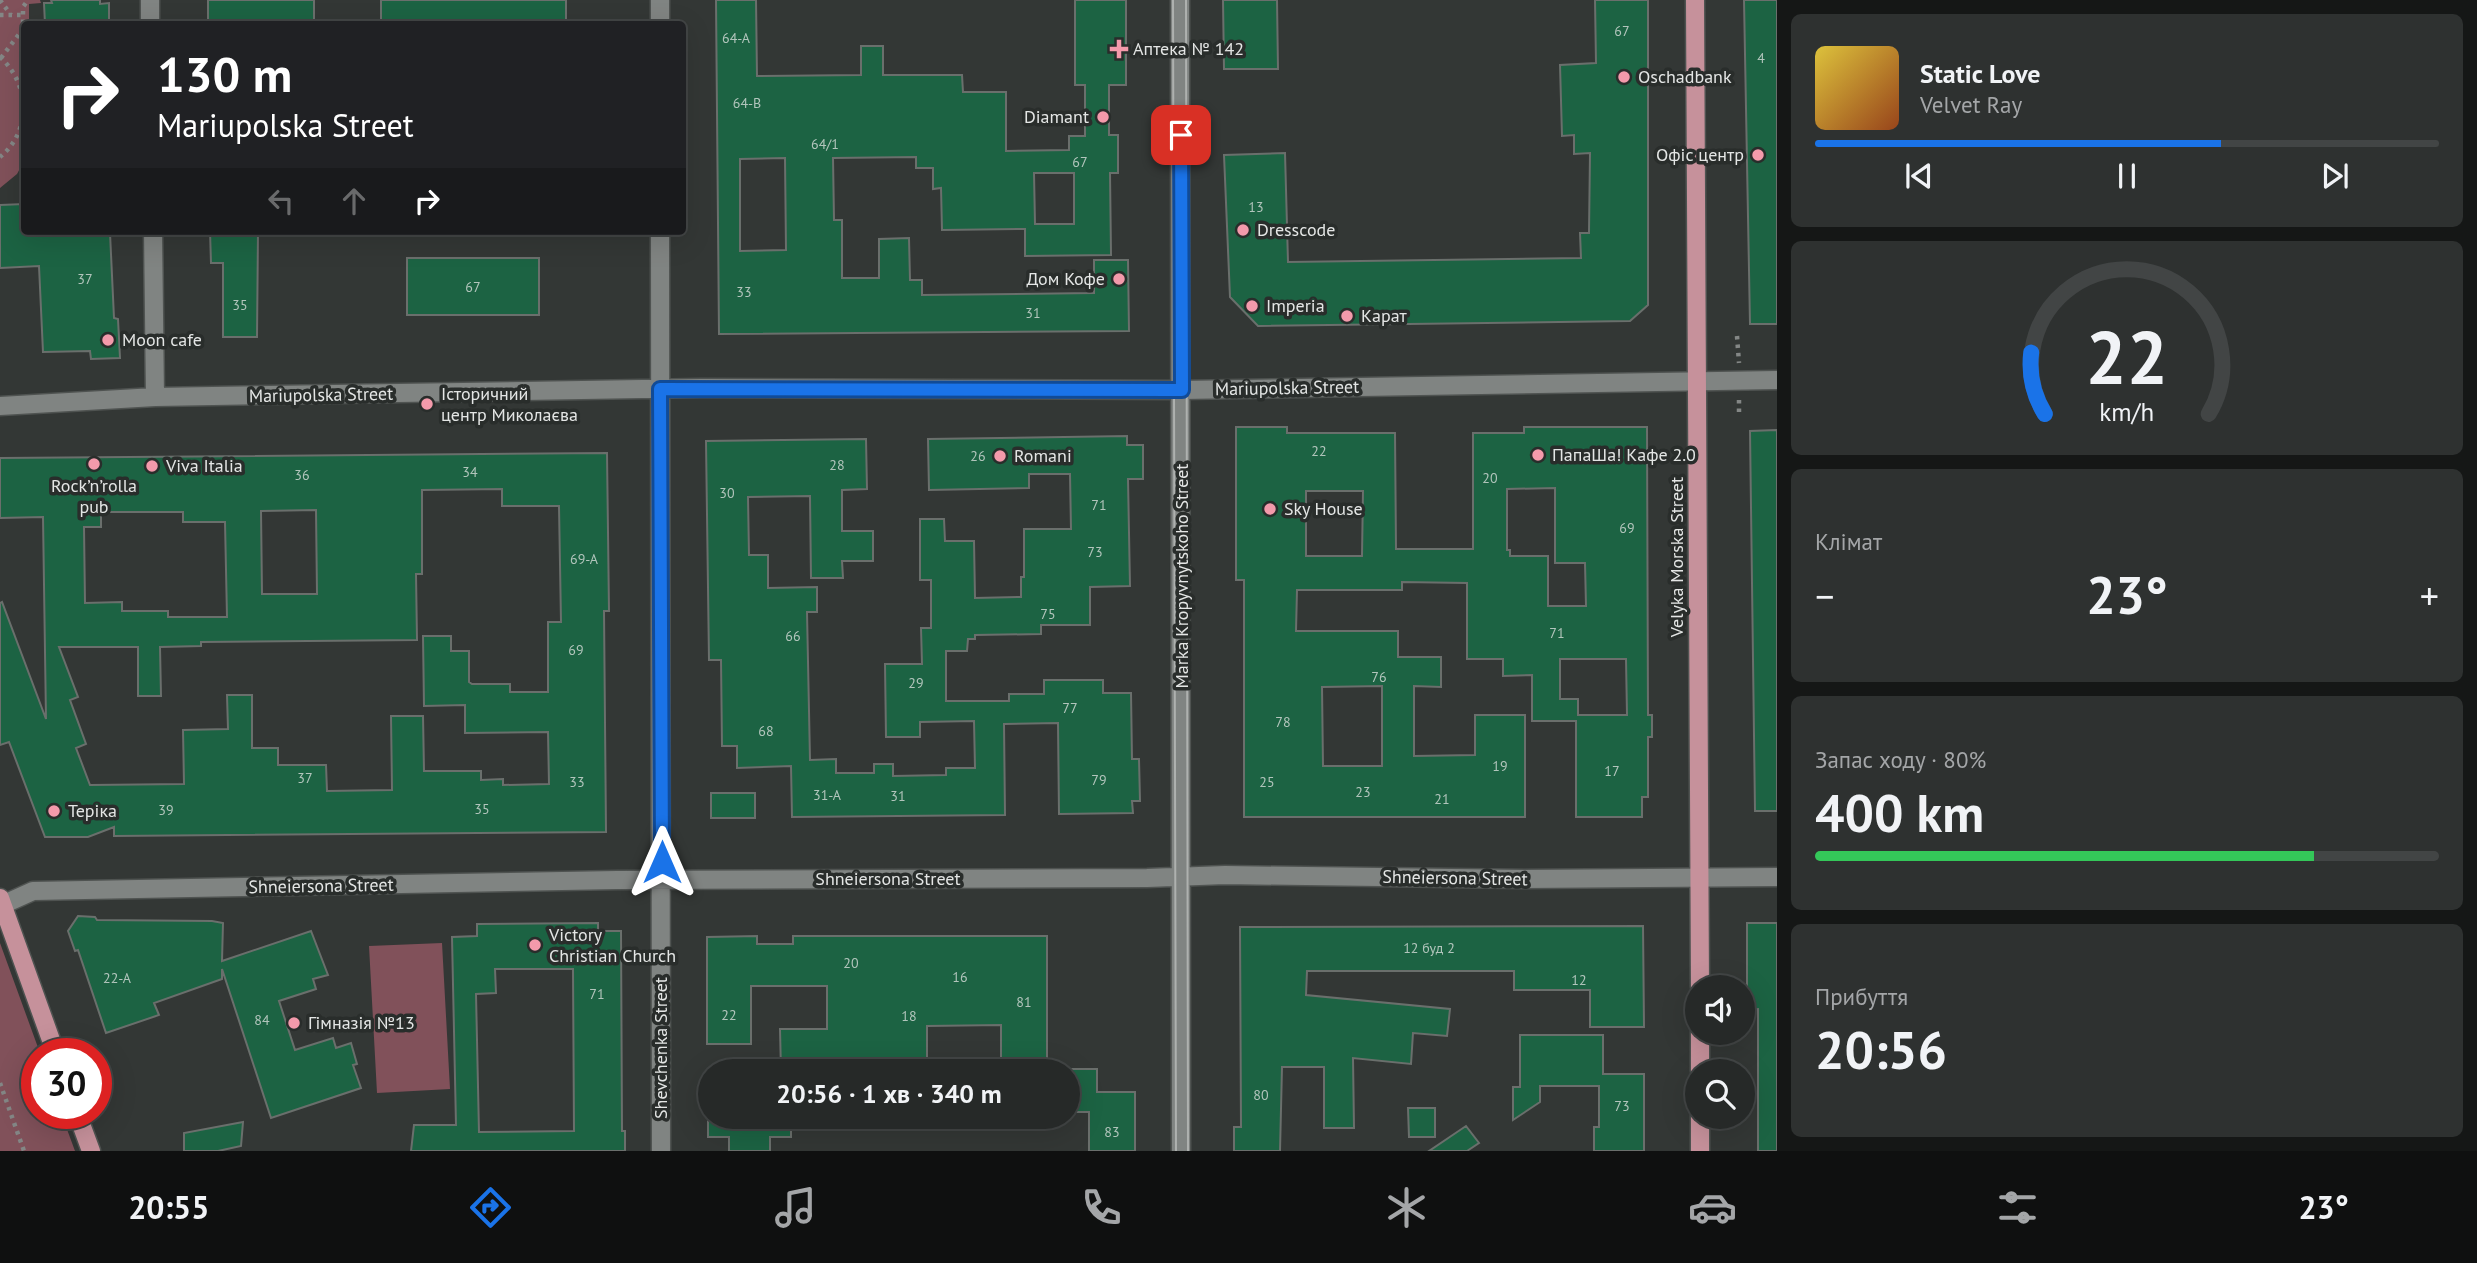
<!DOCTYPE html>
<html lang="uk">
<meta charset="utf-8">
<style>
:root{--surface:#262928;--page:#2e3130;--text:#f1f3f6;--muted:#a4a6a8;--line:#424545;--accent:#1a73e8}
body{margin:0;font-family:"PT Sans",sans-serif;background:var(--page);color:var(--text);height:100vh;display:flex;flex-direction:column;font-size:26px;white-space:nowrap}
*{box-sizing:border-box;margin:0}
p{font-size:23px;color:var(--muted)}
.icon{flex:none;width:38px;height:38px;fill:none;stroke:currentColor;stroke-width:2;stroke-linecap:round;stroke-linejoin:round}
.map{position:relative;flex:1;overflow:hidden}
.details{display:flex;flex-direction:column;gap:14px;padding:14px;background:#151716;width:700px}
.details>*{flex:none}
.top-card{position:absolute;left:21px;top:21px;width:665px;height:214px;border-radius:7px;box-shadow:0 7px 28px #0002,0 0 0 2px var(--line);background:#202124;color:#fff;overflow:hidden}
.controls{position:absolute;left:1685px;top:975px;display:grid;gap:14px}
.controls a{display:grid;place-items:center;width:70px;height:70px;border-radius:50%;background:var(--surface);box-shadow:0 7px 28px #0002,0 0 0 2px var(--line);font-size:35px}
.speed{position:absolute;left:21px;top:1038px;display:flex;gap:14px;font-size:35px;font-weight:700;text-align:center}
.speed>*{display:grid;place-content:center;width:91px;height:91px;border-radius:50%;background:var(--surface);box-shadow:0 7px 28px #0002,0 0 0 2px var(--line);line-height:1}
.speed .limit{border:10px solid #d22;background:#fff;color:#111}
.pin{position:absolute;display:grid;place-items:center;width:60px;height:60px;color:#fff;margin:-30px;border-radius:14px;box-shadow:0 4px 10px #0006}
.me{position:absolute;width:77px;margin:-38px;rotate:0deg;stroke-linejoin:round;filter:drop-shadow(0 0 5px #0008)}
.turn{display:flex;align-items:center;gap:24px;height:147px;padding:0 21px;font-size:32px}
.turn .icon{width:91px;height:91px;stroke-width:2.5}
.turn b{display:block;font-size:49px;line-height:60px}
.lanes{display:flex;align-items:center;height:66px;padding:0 21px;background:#0003;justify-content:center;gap:35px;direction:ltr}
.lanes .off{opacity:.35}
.big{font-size:52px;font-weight:800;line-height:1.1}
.details .widget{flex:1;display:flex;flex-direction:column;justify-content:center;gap:10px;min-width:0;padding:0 24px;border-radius:10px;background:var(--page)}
.details .dial{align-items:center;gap:0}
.dial svg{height:182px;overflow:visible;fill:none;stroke:var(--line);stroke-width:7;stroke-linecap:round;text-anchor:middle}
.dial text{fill:var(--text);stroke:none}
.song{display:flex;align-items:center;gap:21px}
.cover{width:84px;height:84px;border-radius:10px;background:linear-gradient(135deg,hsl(50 70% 55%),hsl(20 70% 35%))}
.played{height:7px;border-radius:4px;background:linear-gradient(90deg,var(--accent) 65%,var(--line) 65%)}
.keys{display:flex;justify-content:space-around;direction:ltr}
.heat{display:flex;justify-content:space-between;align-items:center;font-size:38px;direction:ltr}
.charge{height:10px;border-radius:5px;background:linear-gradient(90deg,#34c759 80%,var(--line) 0)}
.trip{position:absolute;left:698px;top:1059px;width:382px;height:70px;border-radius:35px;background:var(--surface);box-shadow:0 7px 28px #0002,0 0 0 2px var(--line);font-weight:800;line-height:70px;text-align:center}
.tab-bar{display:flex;height:112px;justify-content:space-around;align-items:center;background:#0f1010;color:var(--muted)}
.tab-bar .icon{width:49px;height:49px}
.tab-bar .on{color:var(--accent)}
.tab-bar b{font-size:32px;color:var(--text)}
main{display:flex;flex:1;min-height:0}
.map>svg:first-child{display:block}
</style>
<main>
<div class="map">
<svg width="1777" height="1151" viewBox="0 0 1777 1151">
<rect width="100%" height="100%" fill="#333735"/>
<path fill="#81515a" d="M0,0H40L41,3L29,4V24H24V161L17,174L0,188Z
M0,943L40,1053L37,1054V1113H61L75,1151H0Z
M442,943L450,1089L377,1093L369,946Z"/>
<path fill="#1c6343" stroke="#6a6f6c" stroke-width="2" fill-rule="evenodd" d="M51,0H100V4L109,3V24H45L44,3H52Z
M208,0H314V24H208Z
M381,0H566V24H381Z
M716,0H756L757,76L861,75V46H883V75H962L963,92H1006V151L1069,150V136H1085V85H1075V0H1126V85H1109V135H1118V173H1110L1111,255L1025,256V229L942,230L941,188L933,189V168H916V157L833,158L834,220H842V278H879V239L909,238L910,280H922V295L1094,293V260H1128L1129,331L719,334ZM785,158L786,250L740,251V159ZM1034,173H1074V224H1035Z
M1223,0H1277L1278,69H1224Z
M1595,0H1648V305L1630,321L1258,326L1230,297L1224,155L1285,153L1288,262L1581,258L1580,233H1589L1590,153L1574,154V135L1562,136L1560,65L1596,63Z
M1744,0H1777V324H1750Z
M24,204V231H108L110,233L114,318L118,319L120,358L91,359L90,351L43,352L39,266L0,268V205Z
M210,231H258L257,337H223V263H211Z
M407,258H539V315H407Z
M1236,427H1287V433H1395L1396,549H1473V433H1524V427H1647L1648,715H1652V737H1648V797H1642V817H1576V721H1532V675L1503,676V659H1467V583L1402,582V590H1297L1296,631H1398V657H1441V687L1414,686V756L1475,755V715H1525V817H1244V580H1236ZM1555,488V563H1585L1586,606H1548V556H1510V550H1507V489ZM1306,491H1363L1362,556H1306ZM1560,659H1626L1627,715H1578V699H1560ZM1382,686V766H1323L1322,687Z
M1777,430V811H1755L1750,431Z
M1127,436V445H1143V479H1128L1130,586L1090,587V625H1041V634L975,635V639H968L967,651H946V701H1009V694H1044V680H1103V693H1131L1132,759H1139L1140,801H1132L1133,813L1059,814L1058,723L1004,724L1005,815L792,817L791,766L737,768V746H722L721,660H709L706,441L866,439L867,489L842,490V531H873V561H842L843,578H811L810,496L748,497L749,555H768V588L817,587V612H807L810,760L836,759V773H874V764H893V776L946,775V768H975L974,721L920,722V737H886L885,664H922L921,628H931V580H920V519H944L945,541H974L975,598L1021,597V577H1024V529H1071L1070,474H1029V488L929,490L928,439Z
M607,453L609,611H604L606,832L114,836V827L88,837H45L9,742L0,745V603L2,602L46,719L43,517L0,518V458ZM502,489V506H559L561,622H548V692H510V684H472L469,682V651H451V636H423L424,706L465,705V733L548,732L549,784L503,785V779L481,780V771H424L423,716H391L392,790L327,791L326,765H278V748H252V695H227L228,729L183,730L184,784L90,785L76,748L86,744L70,700L78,697L59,647H138V696H161L160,647L201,646V642L417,640L416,574H422V490ZM316,510L317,594H262L261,511ZM101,512H183V522H225L227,617H168V611H122V602L85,603L84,527H101Z
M711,793H755V818H711Z
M78,916L95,917L97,920L212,921L223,923L222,961L311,931L328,975L313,979L316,989L279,1001L295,1050L333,1038L336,1048L351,1043L357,1064L353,1065L361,1088L271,1118L222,969V979L154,1003L159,1015L106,1033L78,950L75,951L68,931Z
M598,923V931H621L622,1131H625V1151H411L414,1125H456L452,937L477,936V924ZM495,969H573L574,1131L479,1132L476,994L496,993Z
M1747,923H1777V1151H1758V1009L1747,1010Z
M1643,926L1644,1027H1590V990H1514V971H1307L1306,995L1450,1009L1447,1036L1413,1033L1411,1064L1353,1058L1354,1128H1324V1067H1282L1280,1151H1234V1127H1241L1240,927Z
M757,936V944H793V936H1047V1071H1001V1025L927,1026V1071H781L780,1029H827V986H751V1044H707V937Z
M1520,1035H1603V1074H1644V1151H1594V1127H1599V1086H1540V1102L1513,1120V1087H1520Z
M1068,1069H1097V1092H1135V1151H1089V1112H1068Z
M1408,1108H1435V1137H1409Z
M708,1116H791V1137H770V1151H729V1137H708Z
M243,1122L241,1146L218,1151H184V1133Z
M1466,1126L1479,1143L1467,1151H1429Z"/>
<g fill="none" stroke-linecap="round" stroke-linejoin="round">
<defs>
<path id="minor" d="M150,0V24
M1180,0C1182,384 1179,767 1181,1151
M660,24V0
M153,231L155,397
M660,231L661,1151
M0,406L155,397L701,388L1182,390L1777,380
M2,905L33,891L617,880L1147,878L1225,875L1524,879L1777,877"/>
<path id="major" d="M1695,0L1700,987
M0,898L56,1054
M1700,1071V1032
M77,1113L91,1151
M1700,1116V1151"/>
</defs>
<use href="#minor" stroke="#4f5351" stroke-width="21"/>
<use href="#major" stroke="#4f5351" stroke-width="21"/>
<path stroke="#848786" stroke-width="4.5" stroke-dasharray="3.5 5" stroke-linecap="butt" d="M0,0L11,15
M0,15H22
M0,57C30,84 32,131 0,157
M1,58L23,29V7L28,0
M1737,336L1739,363
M1739,400V417
M0,1083L24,1151"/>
<use href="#minor" stroke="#808482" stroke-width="18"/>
<use href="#major" stroke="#c6919b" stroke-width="18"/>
<path stroke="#aeb1af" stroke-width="2" d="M1173,0L1176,1151
M1186,0L1188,1151"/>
</g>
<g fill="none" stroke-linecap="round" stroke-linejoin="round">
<defs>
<path id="route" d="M662,862L660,389L1182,390L1181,135"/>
</defs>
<use href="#route" stroke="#114b97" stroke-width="18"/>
<use href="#route" stroke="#1a73e8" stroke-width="12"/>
</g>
<g fill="#f39aab" stroke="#292d2b" stroke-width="2.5">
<path d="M1115.5 38.5h7v7h7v7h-7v7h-7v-7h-7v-7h7z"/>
<circle cx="1624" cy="77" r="7"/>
<circle cx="1103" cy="117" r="7"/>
<circle cx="1758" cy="155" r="7"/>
<circle cx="1243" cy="230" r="7"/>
<circle cx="1119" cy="279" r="7"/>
<circle cx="1252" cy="306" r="7"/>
<circle cx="1347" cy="316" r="7"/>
<circle cx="108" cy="340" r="7"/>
<circle cx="427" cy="404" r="7"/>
<circle cx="1538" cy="455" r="7"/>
<circle cx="1000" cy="456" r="7"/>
<circle cx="94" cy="464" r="7"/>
<circle cx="152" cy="466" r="7"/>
<circle cx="1270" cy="509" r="7"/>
<circle cx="54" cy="811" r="7"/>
<circle cx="535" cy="945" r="7"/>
<circle cx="294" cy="1023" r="7"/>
</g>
<g text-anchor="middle" stroke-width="7" stroke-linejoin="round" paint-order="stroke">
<g font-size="14" fill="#b2c5bc">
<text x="1622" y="36">67</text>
<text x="736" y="43">64-А</text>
<text x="1761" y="63">4</text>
<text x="747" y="108">64-В</text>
<text x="825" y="149">64/1</text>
<text x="1080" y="167">67</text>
<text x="1256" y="212">13</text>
<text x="85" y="284">37</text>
<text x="473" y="292">67</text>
<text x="744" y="297">33</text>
<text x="240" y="310">35</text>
<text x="1033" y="318">31</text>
<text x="1319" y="456">22</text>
<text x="978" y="461">26</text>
<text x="837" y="470">28</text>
<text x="470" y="477">34</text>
<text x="302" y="480">36</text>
<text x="1490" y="483">20</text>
<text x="727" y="498">30</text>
<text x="1099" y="510">71</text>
<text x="1627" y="533">69</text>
<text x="1095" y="557">73</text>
<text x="584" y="564">69-А</text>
<text x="1048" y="619">75</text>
<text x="1557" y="638">71</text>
<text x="793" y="641">66</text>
<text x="576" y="655">69</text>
<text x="1379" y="682">76</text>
<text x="916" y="688">29</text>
<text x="1070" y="713">77</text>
<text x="1283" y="727">78</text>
<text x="766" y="736">68</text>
<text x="1500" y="771">19</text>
<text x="1612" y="776">17</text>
<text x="305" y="783">37</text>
<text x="1099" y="785">79</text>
<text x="577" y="787">33</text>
<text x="1267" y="787">25</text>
<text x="1363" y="797">23</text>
<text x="827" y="800">31-А</text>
<text x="898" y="801">31</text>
<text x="1442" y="804">21</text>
<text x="482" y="814">35</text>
<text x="166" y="815">39</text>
<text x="1429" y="953">12 буд 2</text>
<text x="851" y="968">20</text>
<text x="960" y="982">16</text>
<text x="117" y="983">22-А</text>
<text x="1579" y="985">12</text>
<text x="597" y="999">71</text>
<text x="1024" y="1007">81</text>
<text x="729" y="1020">22</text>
<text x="909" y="1021">18</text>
<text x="262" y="1025">84</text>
<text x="1261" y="1100">80</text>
<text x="1622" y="1111">73</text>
<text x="1112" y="1137">83</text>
</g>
<g font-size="18" fill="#e4e6e5" stroke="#292d2b" text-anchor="start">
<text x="1133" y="55">Аптека № 142</text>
<text x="1638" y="83">Oschadbank</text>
<text x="1089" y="123" text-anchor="end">Diamant</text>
<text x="1744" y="161" text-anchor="end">Офіс центр</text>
<text x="1257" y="236">Dresscode</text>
<text x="1105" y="285" text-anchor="end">Дом Кофе</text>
<text x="1266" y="312">Imperia</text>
<text x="1361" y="322">Карат</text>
<text x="122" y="346">Moon cafe</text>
<text x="441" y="400">Історичний<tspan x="441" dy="21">центр Миколаєва</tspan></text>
<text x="1552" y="461">ПапаШа! Кафе 2.0</text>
<text x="1014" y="462">Romani</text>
<text x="166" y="472">Viva Italia</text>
<text x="94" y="492" text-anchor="middle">Rock’n’rolla<tspan x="94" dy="21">pub</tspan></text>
<text x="1284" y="515">Sky House</text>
<text x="68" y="817">Теріка</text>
<text x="549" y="941">Victory<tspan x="549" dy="21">Christian Church</tspan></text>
<text x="308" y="1029">Гімназія №13</text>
</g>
<g font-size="18" fill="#e4e6e5" stroke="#292d2b">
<text transform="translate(1287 388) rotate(-1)" y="6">Mariupolska Street</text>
<text transform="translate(321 395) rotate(-1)" y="6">Mariupolska Street</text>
<text transform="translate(1677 557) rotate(-90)" y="6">Velyka Morska Street</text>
<text transform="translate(1182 576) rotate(-90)" y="6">Marka Kropyvnytskoho Street</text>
<text transform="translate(1455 878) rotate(1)" y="6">Shneiersona Street</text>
<text x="888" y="885">Shneiersona Street</text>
<text transform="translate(321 886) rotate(-1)" y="6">Shneiersona Street</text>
<text transform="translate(661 1048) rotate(-90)" y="6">Shevchenka Street</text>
</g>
</g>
</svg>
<div class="controls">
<a><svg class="icon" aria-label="sound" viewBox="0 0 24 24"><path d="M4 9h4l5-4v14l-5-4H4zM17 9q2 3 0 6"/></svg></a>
<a><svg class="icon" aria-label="search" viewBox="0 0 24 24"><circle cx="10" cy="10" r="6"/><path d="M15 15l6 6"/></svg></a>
</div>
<div class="speed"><div class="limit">30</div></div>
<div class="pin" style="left:1181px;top:135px;background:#d93025"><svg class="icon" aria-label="arrive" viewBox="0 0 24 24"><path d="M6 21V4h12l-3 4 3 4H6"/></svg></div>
<svg class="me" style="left:662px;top:862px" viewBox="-20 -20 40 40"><path d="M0-17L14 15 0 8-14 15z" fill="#1a73e8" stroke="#fff" stroke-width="4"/></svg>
<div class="trip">20:56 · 1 хв · 340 m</div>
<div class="top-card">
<div class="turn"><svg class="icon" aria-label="right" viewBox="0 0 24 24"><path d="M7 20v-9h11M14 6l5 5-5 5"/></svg><div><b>130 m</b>Mariupolska Street</div></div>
<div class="lanes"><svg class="icon off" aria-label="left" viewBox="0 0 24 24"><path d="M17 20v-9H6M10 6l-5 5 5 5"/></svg><svg class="icon off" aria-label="ahead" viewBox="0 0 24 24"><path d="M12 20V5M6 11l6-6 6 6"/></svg><svg class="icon" aria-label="right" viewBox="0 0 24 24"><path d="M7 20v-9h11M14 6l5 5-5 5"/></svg></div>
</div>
</div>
<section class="details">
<div class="widget">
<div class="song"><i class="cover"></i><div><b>Static Love</b><p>Velvet Ray</p></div></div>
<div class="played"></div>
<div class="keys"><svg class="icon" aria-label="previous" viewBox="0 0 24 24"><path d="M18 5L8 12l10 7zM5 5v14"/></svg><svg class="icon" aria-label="pause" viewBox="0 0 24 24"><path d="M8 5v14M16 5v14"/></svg><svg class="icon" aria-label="next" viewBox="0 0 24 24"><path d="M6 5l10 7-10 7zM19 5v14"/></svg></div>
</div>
<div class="widget dial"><svg viewBox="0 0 100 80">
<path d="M14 69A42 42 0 1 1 86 69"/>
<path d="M14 69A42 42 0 0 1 8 42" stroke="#1a73e8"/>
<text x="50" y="56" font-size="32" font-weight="700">22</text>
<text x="50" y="72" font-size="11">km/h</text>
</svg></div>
<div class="widget"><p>Клімат</p>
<div class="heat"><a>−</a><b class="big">23°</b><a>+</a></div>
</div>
<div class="widget"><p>Запас ходу · 80%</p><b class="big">400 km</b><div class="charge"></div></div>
<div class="widget"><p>Прибуття</p><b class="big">20:56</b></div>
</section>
</main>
<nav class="tab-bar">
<b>20:55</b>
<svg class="icon on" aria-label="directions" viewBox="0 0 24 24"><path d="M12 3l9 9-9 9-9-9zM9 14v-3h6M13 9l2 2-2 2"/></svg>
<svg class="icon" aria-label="music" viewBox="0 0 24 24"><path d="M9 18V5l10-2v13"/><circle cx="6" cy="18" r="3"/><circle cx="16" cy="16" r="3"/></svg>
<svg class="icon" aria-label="phone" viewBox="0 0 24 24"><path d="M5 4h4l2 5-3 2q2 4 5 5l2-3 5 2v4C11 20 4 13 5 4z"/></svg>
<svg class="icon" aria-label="climate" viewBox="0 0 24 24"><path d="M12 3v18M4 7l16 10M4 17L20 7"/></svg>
<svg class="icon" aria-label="car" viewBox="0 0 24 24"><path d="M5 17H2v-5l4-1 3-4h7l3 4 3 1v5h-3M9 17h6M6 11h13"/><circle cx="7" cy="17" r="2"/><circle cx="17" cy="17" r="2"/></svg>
<svg class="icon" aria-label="filters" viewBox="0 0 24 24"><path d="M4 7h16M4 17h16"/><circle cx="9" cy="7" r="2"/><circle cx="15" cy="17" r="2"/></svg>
<b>23°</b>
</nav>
